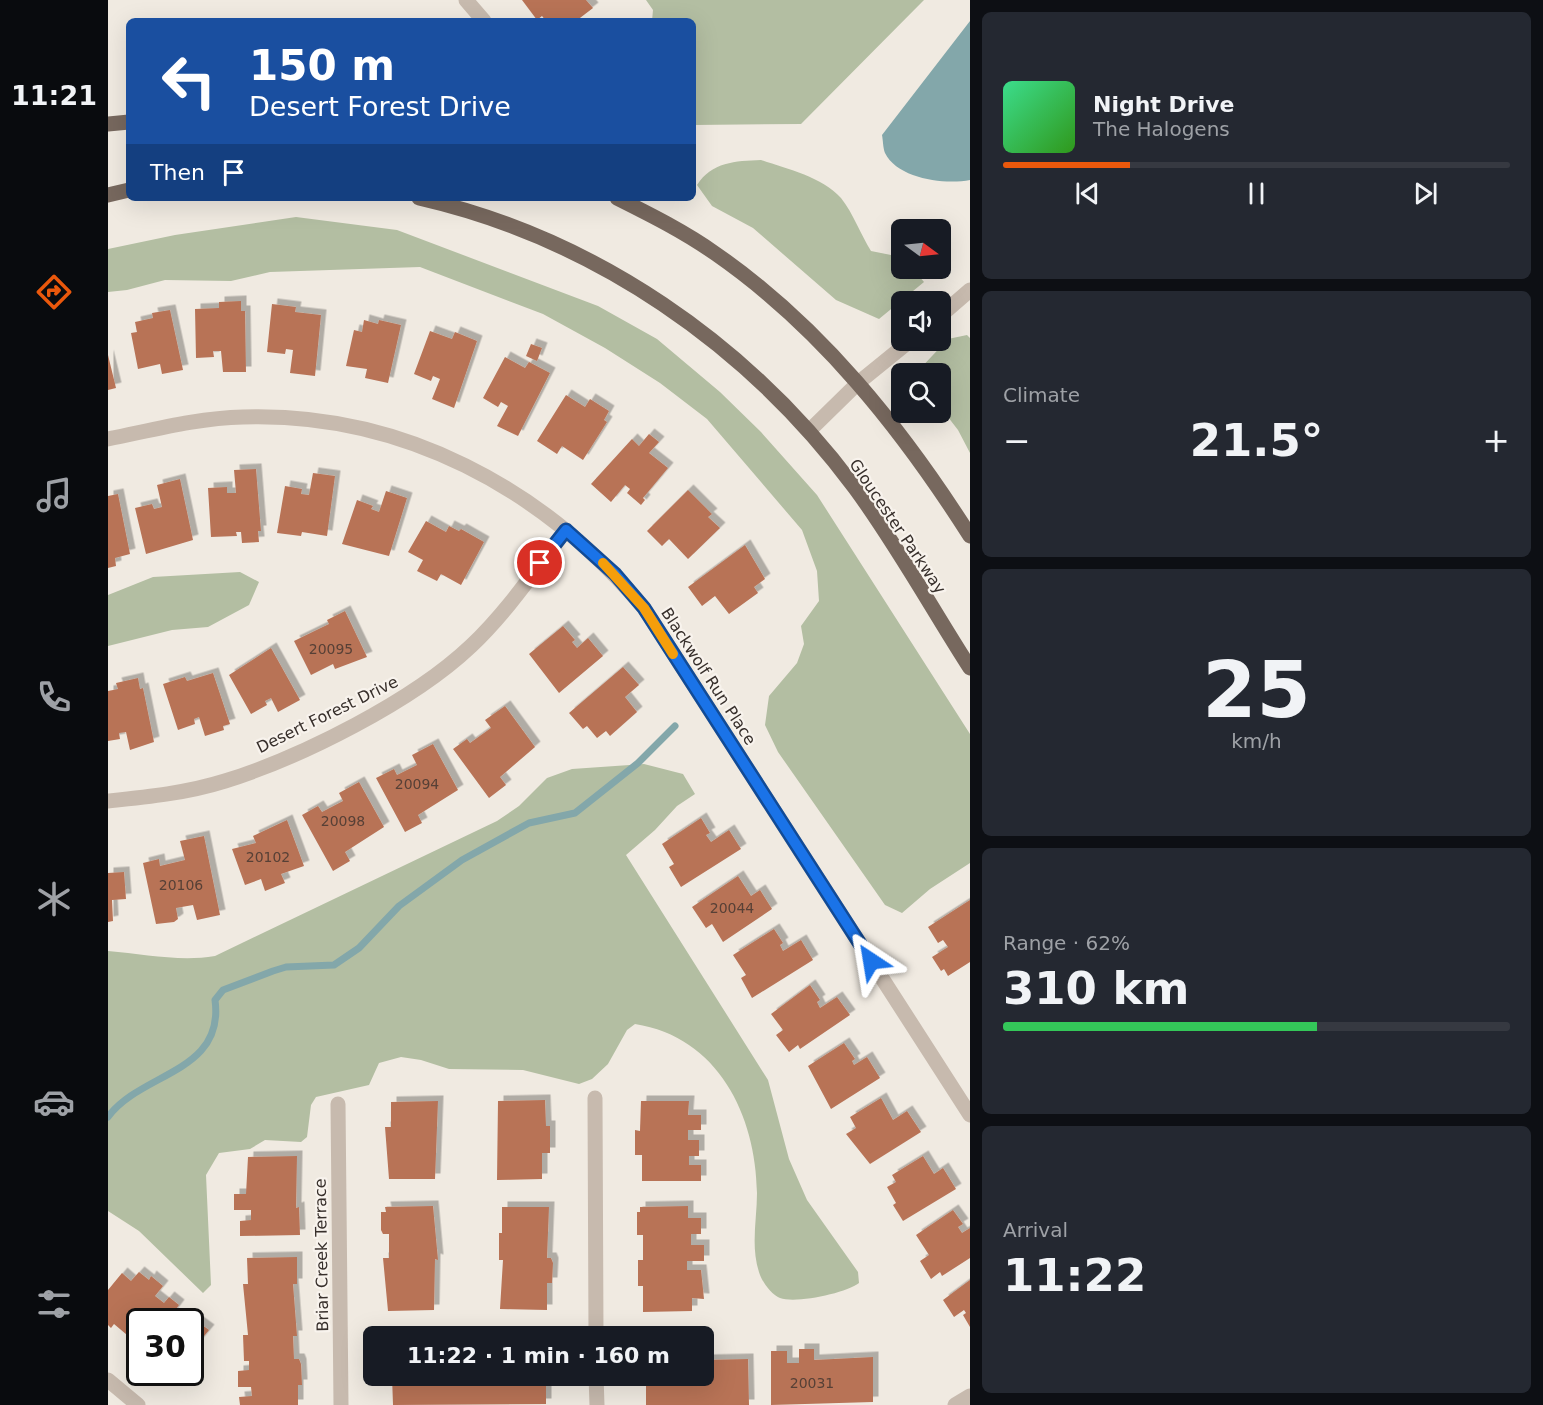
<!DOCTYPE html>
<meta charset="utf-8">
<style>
:root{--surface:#171b24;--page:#242831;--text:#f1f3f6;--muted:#9ea1a6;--line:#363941;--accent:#ea580c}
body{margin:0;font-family:"DejaVu Sans",sans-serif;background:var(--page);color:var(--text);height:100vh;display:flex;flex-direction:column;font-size:22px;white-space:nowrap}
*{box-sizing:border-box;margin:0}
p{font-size:20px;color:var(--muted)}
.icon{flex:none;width:33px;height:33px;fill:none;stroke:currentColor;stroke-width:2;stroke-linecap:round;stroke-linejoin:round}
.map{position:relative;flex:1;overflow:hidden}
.sheet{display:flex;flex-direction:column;gap:12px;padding:12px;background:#0d0f14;width:573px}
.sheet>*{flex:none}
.guide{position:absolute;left:18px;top:18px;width:570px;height:183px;border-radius:9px;box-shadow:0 6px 24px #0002;background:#1a4fa0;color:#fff;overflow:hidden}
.needle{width:39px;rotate:105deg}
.tools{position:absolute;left:783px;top:219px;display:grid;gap:12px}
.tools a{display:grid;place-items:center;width:60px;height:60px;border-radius:9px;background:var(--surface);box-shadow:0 6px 24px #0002;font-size:30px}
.speed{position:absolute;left:18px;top:1308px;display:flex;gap:12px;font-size:30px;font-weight:700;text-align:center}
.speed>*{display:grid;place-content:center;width:78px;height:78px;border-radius:50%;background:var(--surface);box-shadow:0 6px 24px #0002;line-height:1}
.speed .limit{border:3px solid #111;border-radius:9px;background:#fff;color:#111}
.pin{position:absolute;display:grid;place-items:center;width:51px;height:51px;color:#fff;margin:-26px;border:3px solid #fff;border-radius:50%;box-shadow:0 2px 6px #0007}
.me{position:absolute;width:66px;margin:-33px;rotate:327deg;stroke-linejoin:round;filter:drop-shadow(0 0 4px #0008)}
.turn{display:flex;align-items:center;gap:21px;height:126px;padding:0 24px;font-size:27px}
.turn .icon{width:78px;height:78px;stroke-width:2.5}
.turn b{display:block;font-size:42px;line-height:51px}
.then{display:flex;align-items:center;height:57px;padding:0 24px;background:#0003;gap:12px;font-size:22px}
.big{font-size:45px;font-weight:800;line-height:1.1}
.sheet .card{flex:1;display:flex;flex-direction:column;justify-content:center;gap:9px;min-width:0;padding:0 21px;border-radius:9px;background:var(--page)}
.sheet .dial{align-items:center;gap:0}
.dial b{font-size:78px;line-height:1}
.song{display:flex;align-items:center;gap:18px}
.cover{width:72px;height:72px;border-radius:9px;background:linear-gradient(135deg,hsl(150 70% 55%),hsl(110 70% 35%))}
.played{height:6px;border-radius:3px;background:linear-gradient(90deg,var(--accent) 25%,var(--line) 25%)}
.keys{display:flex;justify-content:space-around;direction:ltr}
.heat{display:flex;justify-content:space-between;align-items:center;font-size:33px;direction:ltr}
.charge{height:9px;border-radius:4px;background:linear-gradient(90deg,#34c759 62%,var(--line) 0)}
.trip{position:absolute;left:255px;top:1326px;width:351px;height:60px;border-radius:9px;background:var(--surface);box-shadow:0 6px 24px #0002;font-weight:800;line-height:60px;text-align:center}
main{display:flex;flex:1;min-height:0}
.tabs{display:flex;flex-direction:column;width:108px;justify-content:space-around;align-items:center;background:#090b0e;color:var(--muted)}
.tabs .icon{width:42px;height:42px}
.tabs .active{color:var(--accent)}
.tabs b{font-size:27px;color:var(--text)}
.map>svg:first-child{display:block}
</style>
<main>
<nav class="tabs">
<b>11:21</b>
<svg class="icon active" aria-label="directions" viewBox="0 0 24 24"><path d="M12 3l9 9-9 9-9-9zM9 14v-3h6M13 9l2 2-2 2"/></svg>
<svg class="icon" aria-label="music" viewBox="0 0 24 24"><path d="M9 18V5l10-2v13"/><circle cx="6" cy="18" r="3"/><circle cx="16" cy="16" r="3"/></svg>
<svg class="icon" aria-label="phone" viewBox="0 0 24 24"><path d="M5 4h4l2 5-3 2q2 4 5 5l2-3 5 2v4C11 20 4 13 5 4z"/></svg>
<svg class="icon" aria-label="climate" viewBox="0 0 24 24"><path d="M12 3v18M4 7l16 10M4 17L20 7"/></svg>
<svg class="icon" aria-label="car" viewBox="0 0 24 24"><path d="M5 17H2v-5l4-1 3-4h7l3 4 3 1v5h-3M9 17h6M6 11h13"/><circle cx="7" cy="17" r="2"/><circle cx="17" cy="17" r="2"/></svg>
<svg class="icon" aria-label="filters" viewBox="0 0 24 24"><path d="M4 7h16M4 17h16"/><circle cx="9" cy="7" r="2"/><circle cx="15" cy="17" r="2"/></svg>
</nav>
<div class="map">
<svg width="862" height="1405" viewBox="0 0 862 1405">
<defs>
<filter id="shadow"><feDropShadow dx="5.5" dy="-5.5" stdDeviation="0" flood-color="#0004"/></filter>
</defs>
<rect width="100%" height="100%" fill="#f0eae1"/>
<path fill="#b3bea2" d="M538,0H816L693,124L585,125V21H544L545,10Z
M653,160C679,169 714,177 733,198C745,213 753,235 763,251L788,256L793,260L794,268L805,269L816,282L771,319L728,300L645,228L604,206L589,185C604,162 627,161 653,160Z
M188,217L289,230L490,306L549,339L612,392L653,432L709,495L862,734V863L822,889L794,913L777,905L670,752L657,725L661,696L689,663L696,644L693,626L711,601L709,571L694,530L599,419L552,383L497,348L435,314L312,267L162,272L123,281L57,280L19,290L0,292V249L67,235Z
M859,335L862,338V453L850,430L833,408L832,374L809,372L840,339Z
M132,572L151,582L141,605L100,627L64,630L0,646V595L45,577Z
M536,764L575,774L587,794L569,806L547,830L518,855L660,1080L681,1159L699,1200L750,1272L751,1283C738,1293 688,1304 672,1298C664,1295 655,1283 652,1275C642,1248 649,1220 649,1193C648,1115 610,1037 527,1024L519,1030L500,1064L484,1079L471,1084L415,1070L341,1069L313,1060L293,1057L271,1063L261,1085L208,1097L203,1105L199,1137L193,1142L157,1140L142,1149L111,1153L98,1175L103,1285L95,1293L31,1231L0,1211V951C36,954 72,962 107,956L389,821L411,806L439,778L464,769Z"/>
<path fill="#83a7aa" d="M862,21V180C837,185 790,179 777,153C775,148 775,140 774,135Z"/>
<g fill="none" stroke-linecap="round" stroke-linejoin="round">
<path stroke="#83a7aa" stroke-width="7" d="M0,1117C33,1072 117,1073 107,1000L115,990L165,971L178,967L226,965L251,948L291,906L354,860L421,823L467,813L530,763L567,726"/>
</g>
<path fill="#b87357" filter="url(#shadow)" d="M414,0H478L485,8L468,21H438L434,16L429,20Z
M133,301V311H137L138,372H115L113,351H105L106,357L88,358L87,309L111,308V302Z
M164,304L188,307L187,312L213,315L207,376L182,373L185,350L178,349L177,354L159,352Z
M62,310L75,370L54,374L52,364L30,369L23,333L29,332L27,322L45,318L44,313Z
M256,320L270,324L271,320L293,325L280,383L257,378L259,369L238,366L246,330L254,332Z
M322,331L344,339L347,332L369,341L346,408L324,399L332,379L325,376L323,381L306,374Z
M423,344L434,348L429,361L418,356Z
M0,355L8,388L0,390Z
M397,357L417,368L421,362L442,373L410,436L389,426L400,406L393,402L390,407L375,398Z
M458,395L477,407L482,399L501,411L496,420L499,422L475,460L454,446L449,454L429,441Z
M541,434L551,442L541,453L560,468L535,498L537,500L533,505L519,493L522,489L517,485L503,502L483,484L524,439L531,446Z
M148,469L153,531H150L151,542L134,543L133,532H128L129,536L103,537L100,488L119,487V493H128L126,470Z
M205,473L227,476L219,536L194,532L193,536L169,533L177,486L194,489L193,494L201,495Z
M72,479L85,540L38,554L27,508L44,504L46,509L54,507L49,485Z
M580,490L604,514L600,517L612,528L580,559L561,539L554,546L539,531Z
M278,491L299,498L281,556L234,544L249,500L265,506L263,509L271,512Z
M10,494L22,554L7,558L8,566L0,568V496Z
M318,521L338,532L341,526L351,531L353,529L376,542L353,585L333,574L329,581L309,571L315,560L300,552Z
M637,545L657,579L646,587L650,593L621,614L607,596L594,606L580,587Z
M237,611L259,657L227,669L225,664L203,675L186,641L221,624L219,620Z
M455,626L467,640L464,642L469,648L480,638L495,656L451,693L421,654Z
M163,648L192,700L170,712L163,698L157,701L159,705L143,714L121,675Z
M515,667L531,685L517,697L529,712L502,736L498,731L489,738L479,726L475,729L461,713Z
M105,673L122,724L115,726L116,730L97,736L91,717L86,719L87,724L70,730L55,684L77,677L79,681Z
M30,678L32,689L35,688L46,742L22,750L18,732L11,733L12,739L0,741V691L10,689L8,683Z
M397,706L427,747L392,777L398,785L381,798L345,749L359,739L362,743L383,728L377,720Z
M325,744L350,790L310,815L314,823L297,832L268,778L286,769L289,775L309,765L304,755Z
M251,782L276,827L237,852L242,861L225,871L194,815L210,806L214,812L235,801L231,793Z
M593,818L602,833L598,835L603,842L621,830L633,849L573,887L561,867L566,864L554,844Z
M179,820L196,866L173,874L177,883L157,891L153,879L137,885L124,849L148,843L145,836Z
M96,836L112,915L89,920L85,905L68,908L70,919L66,922L48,924L35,863L51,859L52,866L77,860L72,841Z
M16,872L18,899L4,900L5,921L0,922V873Z
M630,876L643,896L652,890L664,909L615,942L604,924L598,928L584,907Z
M862,900V962L840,976L836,969L833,971L824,957L840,947L835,940L830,943L820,927Z
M666,929L675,943L672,945L675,951L693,940L705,960L644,998L633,978L638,975L625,955Z
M702,985L712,1000L709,1002L712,1008L729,997L742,1015L692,1049L690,1045L681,1052L668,1035L675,1030L663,1014Z
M736,1043L747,1059L744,1061L746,1065L759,1057L772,1078L723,1109L700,1066Z
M773,1098L785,1120L799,1111L813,1132L762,1164L738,1134L748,1128L742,1117Z
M437,1100L438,1126H442V1153H434V1179L389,1180L390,1101Z
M330,1101L327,1179H281L277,1127H283V1102Z
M533,1101H581L580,1115H593V1130H580V1140H591V1156H581V1165H593V1181H534V1155H527V1130L532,1131Z
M189,1156L188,1208L191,1207L192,1235L132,1236V1221L143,1220V1210H126V1194H138L140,1157Z
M815,1156L826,1174L835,1168L848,1189L795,1221L785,1205L788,1203L779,1187L788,1182L784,1175Z
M325,1206L330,1260L327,1259L326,1310L280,1311L275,1258H281V1234H275L273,1230V1212H278L277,1207Z
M580,1206V1218H593V1234H583V1245H596V1261H579V1270H593L596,1299L584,1298V1311L535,1312V1286H530V1260H535V1235H529V1212H532V1207Z
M394,1207H441L439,1258H443L445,1263L444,1283H439V1310L392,1309L395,1260H391V1233H394Z
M845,1210L855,1224L850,1227L854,1233L862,1228V1258L834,1276L832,1272L823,1279L812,1261L821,1255L808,1235Z
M189,1257V1284H185L189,1336H185L186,1359H191L193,1364L194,1385H190V1405H132L131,1397L144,1396L143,1387H130V1371L141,1370V1361H136L135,1335H140L135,1284H140L139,1258Z
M31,1272L41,1280L43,1276L55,1286L47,1296L56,1303L61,1297L71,1305L62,1317L68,1322H32V1354L21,1345L25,1340L6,1324L3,1328L0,1325V1290L14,1273L23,1281Z
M862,1280V1327L855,1315L858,1313L856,1310L846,1317L835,1300Z
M90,1322L101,1330L82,1353V1331Z
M691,1349H706V1360L765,1357V1402L663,1405V1351H679V1363H691Z
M640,1359L641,1405H538V1376H596V1360Z
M284,1376H438V1404L285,1405Z"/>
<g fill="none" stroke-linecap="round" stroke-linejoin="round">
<path stroke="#c7baae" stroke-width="15" d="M358,0L376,21
M832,316L862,290
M701,431L750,383L803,340
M0,439C45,430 89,418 135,417C294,412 435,488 536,608L862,1115
M0,801C39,797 79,793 117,781C194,757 305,701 363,646C399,612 428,569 458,530
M487,1098L488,1336
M230,1104L233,1405
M488,1376L489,1405
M0,1380L30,1405
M847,1405L862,1396"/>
<path stroke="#77685e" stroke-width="15" d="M0,124L21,122
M0,195L21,190
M311,198C486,238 640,344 747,488C789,545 824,609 862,668
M509,198C543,215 577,232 608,254C713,327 794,429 862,536"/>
</g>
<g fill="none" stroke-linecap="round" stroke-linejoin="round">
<defs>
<path id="route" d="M432,563L458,530L507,574L536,608L763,961"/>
</defs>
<use href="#route" stroke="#114b97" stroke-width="15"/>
<use href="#route" stroke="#1a73e8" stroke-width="10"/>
<path stroke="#f59e0b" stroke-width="10" d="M495,563L536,608L565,654"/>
</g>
<g text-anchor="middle" stroke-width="4.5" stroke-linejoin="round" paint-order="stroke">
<g font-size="14" fill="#574036">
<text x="223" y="654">20095</text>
<text x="309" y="789">20094</text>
<text x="235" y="826">20098</text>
<text x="160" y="862">20102</text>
<text x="73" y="890">20106</text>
<text x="624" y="913">20044</text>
<text x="704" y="1388">20031</text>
</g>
<g font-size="16" fill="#372f2b" stroke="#f8f3ed">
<text transform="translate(790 526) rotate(56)" y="6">Gloucester Parkway</text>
<text transform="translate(601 676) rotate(57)" y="6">Blackwolf Run Place</text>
<text transform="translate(219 714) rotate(-26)" y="6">Desert Forest Drive</text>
<text transform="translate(213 1255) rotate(-91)" y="6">Briar Creek Terrace</text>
</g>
</g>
</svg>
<div class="tools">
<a><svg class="needle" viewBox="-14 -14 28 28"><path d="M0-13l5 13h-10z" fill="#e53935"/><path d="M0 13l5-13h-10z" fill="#9ea1a6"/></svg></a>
<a><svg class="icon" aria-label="sound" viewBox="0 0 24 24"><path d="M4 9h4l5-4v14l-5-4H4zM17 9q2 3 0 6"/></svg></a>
<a><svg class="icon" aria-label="search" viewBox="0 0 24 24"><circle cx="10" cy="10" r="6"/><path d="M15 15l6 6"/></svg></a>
</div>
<div class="speed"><div class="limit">30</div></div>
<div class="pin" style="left:432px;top:563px;background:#d93025"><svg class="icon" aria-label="arrive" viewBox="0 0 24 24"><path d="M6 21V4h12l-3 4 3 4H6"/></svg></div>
<svg class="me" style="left:763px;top:961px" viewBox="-20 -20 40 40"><path d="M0-17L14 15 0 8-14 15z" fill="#1a73e8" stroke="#fff" stroke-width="4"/></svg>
<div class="trip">11:22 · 1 min · 160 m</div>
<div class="guide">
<div class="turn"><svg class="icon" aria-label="left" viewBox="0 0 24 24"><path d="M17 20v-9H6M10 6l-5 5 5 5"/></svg><div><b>150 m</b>Desert Forest Drive</div></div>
<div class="then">Then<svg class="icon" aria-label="arrive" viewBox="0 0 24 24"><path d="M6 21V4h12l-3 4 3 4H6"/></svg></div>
</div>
</div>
<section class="sheet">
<div class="card">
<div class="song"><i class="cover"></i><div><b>Night Drive</b><p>The Halogens</p></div></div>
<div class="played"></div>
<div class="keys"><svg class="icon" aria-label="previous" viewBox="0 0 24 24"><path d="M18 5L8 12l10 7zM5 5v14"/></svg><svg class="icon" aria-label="pause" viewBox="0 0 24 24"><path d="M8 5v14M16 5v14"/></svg><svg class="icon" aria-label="next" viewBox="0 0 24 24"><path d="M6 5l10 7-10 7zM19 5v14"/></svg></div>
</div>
<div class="card"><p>Climate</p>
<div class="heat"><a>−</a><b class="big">21.5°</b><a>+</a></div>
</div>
<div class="card dial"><b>25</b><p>km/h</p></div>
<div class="card"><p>Range · 62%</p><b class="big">310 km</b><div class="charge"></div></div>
<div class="card"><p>Arrival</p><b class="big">11:22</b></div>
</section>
</main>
